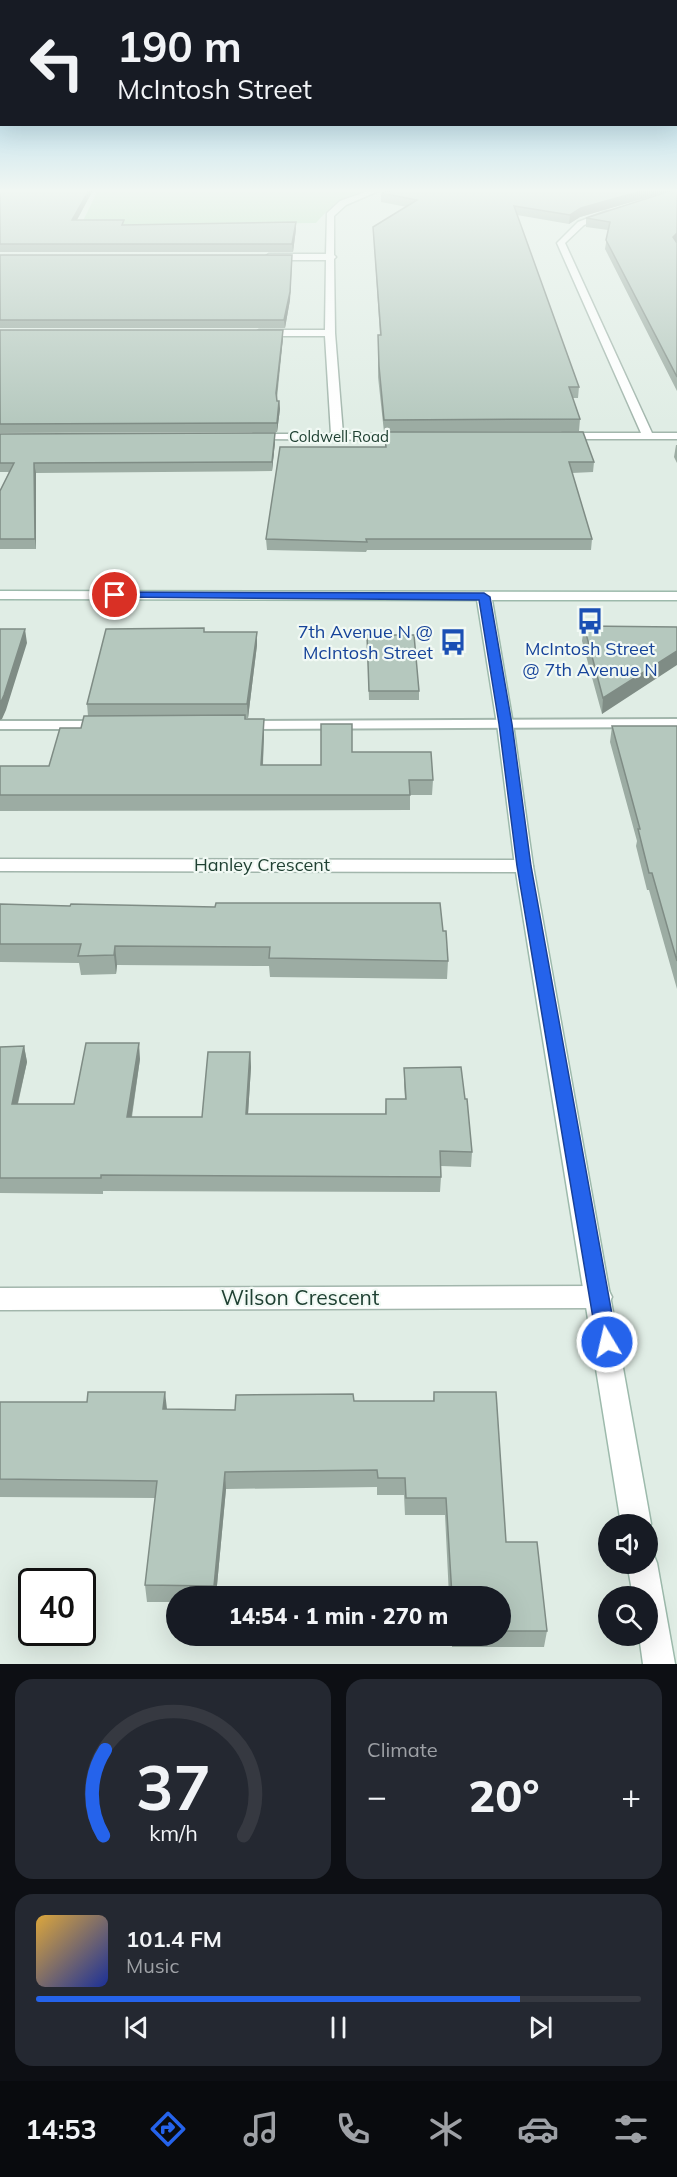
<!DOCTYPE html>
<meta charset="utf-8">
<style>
:root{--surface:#171b24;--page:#242831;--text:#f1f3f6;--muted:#9ea1a6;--line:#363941;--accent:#2563eb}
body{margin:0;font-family:Mulish,sans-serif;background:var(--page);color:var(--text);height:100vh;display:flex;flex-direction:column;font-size:22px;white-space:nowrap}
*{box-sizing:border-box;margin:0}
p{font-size:20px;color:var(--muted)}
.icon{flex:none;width:33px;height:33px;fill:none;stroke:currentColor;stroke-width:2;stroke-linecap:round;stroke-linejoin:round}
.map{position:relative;height:1664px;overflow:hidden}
.details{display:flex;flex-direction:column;gap:15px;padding:15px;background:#0d0f14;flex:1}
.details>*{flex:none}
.hud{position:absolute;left:0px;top:0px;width:678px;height:126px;box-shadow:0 6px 24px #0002;background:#171b24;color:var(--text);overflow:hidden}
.buttons{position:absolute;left:598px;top:1514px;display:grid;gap:12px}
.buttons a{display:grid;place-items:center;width:60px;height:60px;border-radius:50%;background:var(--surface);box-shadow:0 6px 24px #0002;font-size:30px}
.speed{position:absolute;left:18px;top:1568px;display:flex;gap:12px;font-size:30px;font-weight:700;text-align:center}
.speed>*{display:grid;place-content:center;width:78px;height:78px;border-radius:50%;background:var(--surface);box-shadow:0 6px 24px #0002;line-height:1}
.speed .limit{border:3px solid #111;border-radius:9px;background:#fff;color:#111}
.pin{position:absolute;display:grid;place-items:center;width:51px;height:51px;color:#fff;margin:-26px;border:3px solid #fff;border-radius:50%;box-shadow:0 2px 6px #0007}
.me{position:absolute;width:66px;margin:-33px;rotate:351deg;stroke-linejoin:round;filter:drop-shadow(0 0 4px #0008)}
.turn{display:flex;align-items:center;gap:21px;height:126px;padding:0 18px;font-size:27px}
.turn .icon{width:78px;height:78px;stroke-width:2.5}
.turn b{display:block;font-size:42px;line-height:51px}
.big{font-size:45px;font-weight:800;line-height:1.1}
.details .tile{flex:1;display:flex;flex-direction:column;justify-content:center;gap:9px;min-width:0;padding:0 21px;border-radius:18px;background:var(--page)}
.details .dial{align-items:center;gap:0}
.dial svg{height:156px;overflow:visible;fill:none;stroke:var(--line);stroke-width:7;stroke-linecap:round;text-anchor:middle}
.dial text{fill:var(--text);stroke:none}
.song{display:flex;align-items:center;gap:18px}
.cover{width:72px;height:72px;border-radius:9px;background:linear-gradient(135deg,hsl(40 70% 55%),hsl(230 70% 35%))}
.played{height:6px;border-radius:3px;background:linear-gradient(90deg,var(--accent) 80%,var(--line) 80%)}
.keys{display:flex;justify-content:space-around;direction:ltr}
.heat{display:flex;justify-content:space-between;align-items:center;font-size:33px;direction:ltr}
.details .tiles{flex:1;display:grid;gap:15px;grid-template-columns:1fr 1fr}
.tile:last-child{grid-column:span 2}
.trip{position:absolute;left:166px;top:1586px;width:345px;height:60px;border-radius:30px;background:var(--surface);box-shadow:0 6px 24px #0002;font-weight:800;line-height:60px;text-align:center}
.menu{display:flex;height:96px;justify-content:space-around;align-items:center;background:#090b0e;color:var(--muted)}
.menu .icon{width:42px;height:42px}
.menu .on{color:var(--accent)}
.menu b{font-size:27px;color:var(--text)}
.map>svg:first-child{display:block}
</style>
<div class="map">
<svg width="677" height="1664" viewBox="0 0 677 1664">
<rect width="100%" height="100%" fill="#e0ede5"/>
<path fill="#b6e1bb" d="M98,190H367C345,195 330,206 316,223L81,225Z"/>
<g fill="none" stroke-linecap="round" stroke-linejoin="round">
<defs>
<path id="lane" d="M677,719V727L243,729L236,725L243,721Z
M0,721H103L110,725L103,729H0Z"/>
<path id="street" d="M371,190H381L346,205L334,216V255L336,257L334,259L335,333L343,434H408L414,437L408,440L249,439L247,437L253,434H331L325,336H259L254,333L259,330H325L326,260H269L265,257L269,254H326L327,213L340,201Z
M607,211H610V215L584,225L565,243L652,433H677V439H562L556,436L562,433H641L557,243L578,222Z
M0,859L524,860L531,862L533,866L531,870L524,872L0,871Z
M599,1286L608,1289L612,1297L608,1305L599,1308L0,1310V1288Z"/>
<path id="secondary" d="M0,591L677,592V600H492L513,724L533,866L651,1524L648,1530V1524H621L515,866L497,724L477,600L0,599Z
M648,1551L653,1553L657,1563L675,1664H643L639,1635H648V1596H633L627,1563H648Z"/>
</defs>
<use href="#lane" stroke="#a2b6ac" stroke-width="4"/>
<use href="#street" stroke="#a2b6ac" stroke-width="3"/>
<use href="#secondary" stroke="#9dbaac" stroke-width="3"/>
<use href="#lane" fill="#fff" fill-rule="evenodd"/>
<use href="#street" fill="#fff" fill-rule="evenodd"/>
<use href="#secondary" fill="#fff" fill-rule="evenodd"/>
</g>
<path fill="#9caca3" d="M0,190H93L77,220L124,225L296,229L293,252H0Z
M677,190V391L605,249L608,230L586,227V218L668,191L580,217L569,224L517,215L579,387L578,398H572L580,419L579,431L384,432L378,377V335H380L373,227L407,207L381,202V193Z
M0,255L292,262L290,300L285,328H0Z
M0,330L283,338L277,399V401H279L280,409L277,432L0,433Z
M385,432L594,462L593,472L572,473L592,539L591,550H367L366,552L267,550L266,539L385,447Z
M275,433V442L272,471L36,473V549H0V491L9,472H0V434Z
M676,445H677V463L674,457Z
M584,626L677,627L602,714L582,641Z
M204,628V632L257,645L248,718H245L246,719H264V734L263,765H321L352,752L433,780L432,795H410V810L0,811V766H49L81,728L88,716L87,704Z
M367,635L419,691V700H369Z
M612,726H677V989L649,890H647L636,846L637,841L610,742Z
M0,904L443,931L448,961L447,979L270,977L269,966L117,965L116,974L81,975L79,963L0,962Z
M24,1046L27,1062L18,1104H74L140,1059L132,1117H202L250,1052L251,1067L248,1114H385L386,1099H405L404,1084V1068L472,1152L471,1167L441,1166V1177L440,1192L103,1191V1194L0,1193V1047Z
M434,1392L506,1542L547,1631L544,1647H452V1635H501V1596H449L445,1515H405L404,1495H377V1487L226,1489L216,1596H177V1602H147L145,1585L155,1498L0,1497V1402L167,1409L235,1410L354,1401H433Z"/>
<path fill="#7f8c85" d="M89,190H93L73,227L72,220Z
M645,190H673L580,217L569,224L570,215L581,208Z
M296,222V229L293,252L292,244Z
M677,233V242L672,246L673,237Z
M292,255L290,300L285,328L284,320Z
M283,330V338L276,401V393Z
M279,401L280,409L277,432V423Z
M275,433V442L272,471V462Z
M34,463L36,473V549L35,539Z
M25,629L27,643L6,710L2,719L0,720V704Z
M257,632V645L248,718L247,704Z
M677,651V665L602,714L603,698Z
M264,719V734L262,781L261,765Z
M115,946L117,965L116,974L114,955Z
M139,1043L140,1059L129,1133L127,1117Z
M24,1046L27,1062L14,1119L12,1104Z
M250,1052L251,1067L247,1130L246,1114Z
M165,1392L167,1409H163Z
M225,1472L226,1489L216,1596H215L214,1586Z"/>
<path fill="#b5c8be" stroke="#7f8c85" stroke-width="1.5" d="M0,190H89L72,220H124L122,225L296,222L292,244H0Z
M395,190H645L581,208L570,215L514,206L579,387H569L580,419L384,420L379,366L378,335H381L373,227L417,200L381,193Z
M673,190H677V233L673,237L677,243V377L606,240L610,222L586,218Z
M0,255H292L290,292L284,320H0Z
M0,330H283L276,393L277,401H279L277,423L0,424Z
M385,432H583L594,462H569L592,539H366L367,542L266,539L280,447H386Z
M275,433L272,462L34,463L35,539H0V491L14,463H0V434Z
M584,626L677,627V651L603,698Z
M204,628V632H257L247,704H87L106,629Z
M0,629H25L4,695L0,704Z
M367,635H414L419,691H369Z
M245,715V719H264L261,765H321V724H352V752H431L433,780H409L410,795H0V766H49L60,728H81L84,716Z
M612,726H677V961L652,873H649L638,829H640Z
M216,903H440L443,931H446L448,961L269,958L270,947L115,946L114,955L78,956L81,944H0V904L70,906L71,904L215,907Z
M86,1043H139L127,1117H202L208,1052H250L246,1114H386V1099H406L404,1068L461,1067L465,1099H467L472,1152L440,1151L441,1177L101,1175V1178H0V1047L24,1046L12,1104H74Z
M88,1392H165L163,1409L235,1410L236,1395L353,1394L354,1401H434V1392H496L506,1542H537L547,1631H501V1596H452L446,1498H406L405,1478H378L377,1470L225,1472L214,1586L145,1585L157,1481L0,1479V1402H87Z"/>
<linearGradient id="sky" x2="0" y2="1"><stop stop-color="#7fc3e2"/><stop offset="0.45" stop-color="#f1f7f3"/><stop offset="1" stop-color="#f1f7f3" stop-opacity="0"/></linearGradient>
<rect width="677" height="423" fill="url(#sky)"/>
<path fill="#2563eb" stroke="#184099" stroke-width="1.5" d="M115,592L484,593L490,597L512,724L531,866L617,1342L614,1348L607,1351L600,1348L597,1342L517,866L499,724L479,600L112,597L110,595Z"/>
<defs>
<symbol id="bus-bare" viewBox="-9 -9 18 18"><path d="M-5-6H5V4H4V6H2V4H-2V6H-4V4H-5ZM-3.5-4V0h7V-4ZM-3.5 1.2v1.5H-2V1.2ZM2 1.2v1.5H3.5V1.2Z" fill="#1a4fb4" stroke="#f1f9f4" stroke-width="2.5" paint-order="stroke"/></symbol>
</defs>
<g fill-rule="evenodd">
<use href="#bus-bare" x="571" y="602" width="38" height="38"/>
<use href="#bus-bare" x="434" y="623" width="38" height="38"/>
</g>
<g text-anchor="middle" stroke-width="4.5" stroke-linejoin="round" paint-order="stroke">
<g font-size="15" fill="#1f4032" stroke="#f1f9f4">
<text x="339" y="442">Coldwell Road</text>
</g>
<g font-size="18" fill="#164399" stroke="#f1f9f4" text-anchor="end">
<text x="433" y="638">7th Avenue N @<tspan x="433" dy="21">McIntosh Street</tspan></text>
<text x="590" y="655" text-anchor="middle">McIntosh Street<tspan x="590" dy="21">@ 7th Avenue N</tspan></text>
</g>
<g font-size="18" fill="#1f4032" stroke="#f1f9f4">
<text x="262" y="871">Hanley Crescent</text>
</g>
<g font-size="21" fill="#1f4032" stroke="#f1f9f4">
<text x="300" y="1305">Wilson Crescent</text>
</g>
</g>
</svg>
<div class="buttons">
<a><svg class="icon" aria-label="sound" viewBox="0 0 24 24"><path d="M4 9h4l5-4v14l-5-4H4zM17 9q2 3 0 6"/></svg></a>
<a><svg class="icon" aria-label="search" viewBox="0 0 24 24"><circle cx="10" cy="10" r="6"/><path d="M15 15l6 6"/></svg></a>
</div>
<div class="speed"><div class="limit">40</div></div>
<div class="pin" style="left:115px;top:595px;background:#d93025"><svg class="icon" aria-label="arrive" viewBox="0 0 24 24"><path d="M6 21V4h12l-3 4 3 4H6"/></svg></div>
<svg class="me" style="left:607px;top:1342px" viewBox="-20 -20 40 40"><circle r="17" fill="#2563eb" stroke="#fff" stroke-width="3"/><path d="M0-11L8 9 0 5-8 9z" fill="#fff"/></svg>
<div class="trip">14:54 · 1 min · 270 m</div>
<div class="hud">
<div class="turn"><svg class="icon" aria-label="left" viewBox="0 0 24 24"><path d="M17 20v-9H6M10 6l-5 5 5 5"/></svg><div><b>190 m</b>McIntosh Street</div></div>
</div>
</div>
<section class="details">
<div class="tiles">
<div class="tile dial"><svg viewBox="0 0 100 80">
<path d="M14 69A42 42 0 1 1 86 69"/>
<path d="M14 69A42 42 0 0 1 15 25" stroke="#2563eb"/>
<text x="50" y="56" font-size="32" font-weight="700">37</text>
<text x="50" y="72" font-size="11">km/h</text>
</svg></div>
<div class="tile"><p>Climate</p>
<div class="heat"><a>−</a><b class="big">20°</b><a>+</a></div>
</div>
<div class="tile">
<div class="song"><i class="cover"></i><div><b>101.4 FM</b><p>Music</p></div></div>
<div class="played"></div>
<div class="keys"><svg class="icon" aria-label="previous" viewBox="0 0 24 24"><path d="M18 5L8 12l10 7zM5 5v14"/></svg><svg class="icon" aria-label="pause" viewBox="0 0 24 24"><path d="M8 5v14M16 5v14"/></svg><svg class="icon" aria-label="next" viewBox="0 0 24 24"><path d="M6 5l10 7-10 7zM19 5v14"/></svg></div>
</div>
</div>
</section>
<nav class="menu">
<b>14:53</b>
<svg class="icon on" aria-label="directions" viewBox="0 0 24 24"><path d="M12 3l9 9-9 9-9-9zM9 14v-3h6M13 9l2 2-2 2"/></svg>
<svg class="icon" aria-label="music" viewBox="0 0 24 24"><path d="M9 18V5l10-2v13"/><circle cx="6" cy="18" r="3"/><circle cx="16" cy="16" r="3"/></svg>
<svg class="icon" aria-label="phone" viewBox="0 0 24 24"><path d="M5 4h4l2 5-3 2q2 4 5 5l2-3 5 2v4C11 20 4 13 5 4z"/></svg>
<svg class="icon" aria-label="climate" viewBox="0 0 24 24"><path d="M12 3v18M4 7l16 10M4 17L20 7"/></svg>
<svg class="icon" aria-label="car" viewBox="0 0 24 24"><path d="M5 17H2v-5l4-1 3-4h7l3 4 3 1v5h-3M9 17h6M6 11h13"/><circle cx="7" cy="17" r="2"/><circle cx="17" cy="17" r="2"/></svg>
<svg class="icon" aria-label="filters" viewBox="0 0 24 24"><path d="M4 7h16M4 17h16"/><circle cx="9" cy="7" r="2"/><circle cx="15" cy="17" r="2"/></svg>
</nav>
